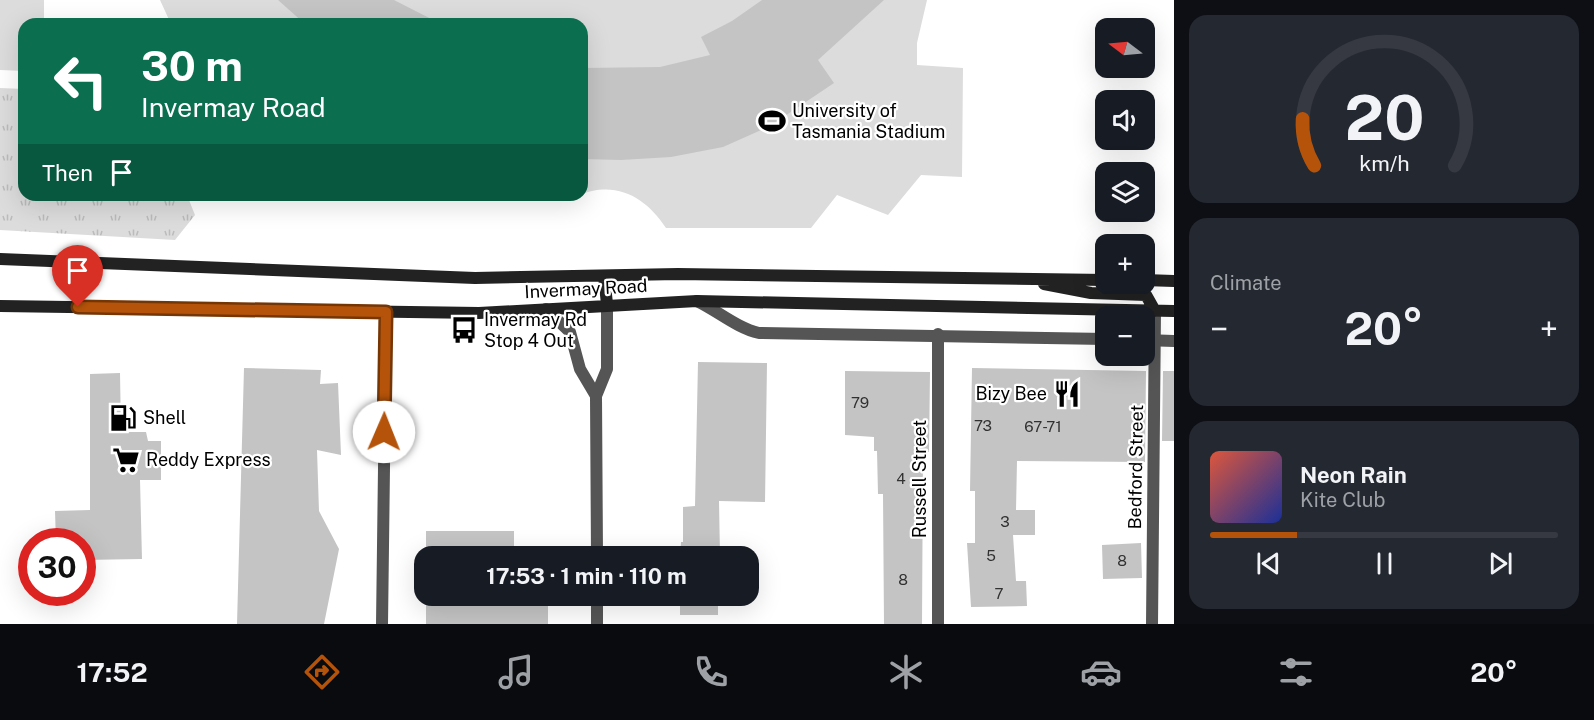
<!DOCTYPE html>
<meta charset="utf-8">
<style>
:root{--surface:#171b24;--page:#242831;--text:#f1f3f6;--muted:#9ea1a6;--line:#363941;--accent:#b45309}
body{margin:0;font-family:"Public Sans",sans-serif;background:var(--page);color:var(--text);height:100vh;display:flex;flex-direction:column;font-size:22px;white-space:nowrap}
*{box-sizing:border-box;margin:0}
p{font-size:20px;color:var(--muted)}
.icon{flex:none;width:33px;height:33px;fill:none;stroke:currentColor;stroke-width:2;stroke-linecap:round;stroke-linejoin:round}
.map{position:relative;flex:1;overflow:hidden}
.sheet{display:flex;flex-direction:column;gap:15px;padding:15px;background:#0d0f14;width:420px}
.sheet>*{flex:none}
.banner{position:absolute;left:18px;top:18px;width:570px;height:183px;border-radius:18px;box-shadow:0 6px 24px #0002;background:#0b6e4f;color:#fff;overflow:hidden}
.needle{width:39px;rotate:286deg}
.controls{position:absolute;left:1095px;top:18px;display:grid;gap:12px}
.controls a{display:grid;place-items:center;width:60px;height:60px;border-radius:12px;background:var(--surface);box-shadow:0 6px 24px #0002;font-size:30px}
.speed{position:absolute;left:18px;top:528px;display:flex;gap:12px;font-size:30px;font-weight:700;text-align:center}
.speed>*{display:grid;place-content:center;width:78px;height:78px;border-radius:50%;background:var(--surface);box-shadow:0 6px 24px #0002;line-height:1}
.speed .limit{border:9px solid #d22;background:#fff;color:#111}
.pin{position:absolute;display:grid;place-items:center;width:51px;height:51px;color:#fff;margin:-62px -26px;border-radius:50% 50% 50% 0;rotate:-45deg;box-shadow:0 0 6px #0007}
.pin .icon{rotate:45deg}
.me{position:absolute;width:66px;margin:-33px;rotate:1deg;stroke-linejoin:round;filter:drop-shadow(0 0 4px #0008)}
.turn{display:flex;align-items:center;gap:21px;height:126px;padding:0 24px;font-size:27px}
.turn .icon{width:78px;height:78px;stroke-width:2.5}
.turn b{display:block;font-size:42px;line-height:51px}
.then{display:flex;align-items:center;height:57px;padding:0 24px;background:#0003;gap:12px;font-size:22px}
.big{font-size:45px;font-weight:700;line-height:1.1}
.sheet .tile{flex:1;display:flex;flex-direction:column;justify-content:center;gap:9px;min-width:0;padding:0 21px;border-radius:18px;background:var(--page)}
.sheet .dial{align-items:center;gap:0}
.dial svg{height:156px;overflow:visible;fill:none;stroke:var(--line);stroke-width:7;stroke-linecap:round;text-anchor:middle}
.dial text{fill:var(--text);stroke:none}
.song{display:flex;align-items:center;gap:18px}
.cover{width:72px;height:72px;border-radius:9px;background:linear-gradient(135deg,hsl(10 70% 55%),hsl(230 70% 35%))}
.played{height:6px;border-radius:3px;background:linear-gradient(90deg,var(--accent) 25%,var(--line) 25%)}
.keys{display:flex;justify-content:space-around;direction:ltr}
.heat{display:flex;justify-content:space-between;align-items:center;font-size:33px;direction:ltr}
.trip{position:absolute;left:414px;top:546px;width:345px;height:60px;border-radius:18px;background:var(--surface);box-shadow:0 6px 24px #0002;font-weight:700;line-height:60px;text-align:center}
.dock{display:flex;height:96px;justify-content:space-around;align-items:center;background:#090b0e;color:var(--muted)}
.dock .icon{width:42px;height:42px}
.dock .on{color:var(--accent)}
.dock b{font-size:27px;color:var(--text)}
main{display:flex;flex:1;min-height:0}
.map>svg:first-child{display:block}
</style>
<main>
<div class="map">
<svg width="1174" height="624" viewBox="0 0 1174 624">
<defs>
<pattern id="park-tufts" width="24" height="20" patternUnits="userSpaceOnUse" patternTransform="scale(1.5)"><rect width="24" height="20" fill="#dcdcdc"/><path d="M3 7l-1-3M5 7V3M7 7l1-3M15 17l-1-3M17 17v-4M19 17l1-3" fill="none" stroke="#bbb"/></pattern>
</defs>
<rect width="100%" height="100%" fill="#fff"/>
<path fill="url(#park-tufts)" d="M0,88L24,89V195H187L195,215L175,240L0,230Z"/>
<path fill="#dcdcdc" d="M0,0H44V24H24V71L0,70Z
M160,0H927L917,43V65L963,68L962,177L921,175L888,215L837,195L811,228H666C649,202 624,184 592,191C581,193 577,197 565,195H582V24H171Z"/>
<path fill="#c4c4c4" d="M278,0H394L441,24H305Z
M762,0H884L818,60L834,83L770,126L723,147L671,157L621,160L582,159V68L660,67L710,55L701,37L732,21Z
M698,362L767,363L765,502L719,501L720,556H680L681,542H683V507L695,506Z
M244,368L321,370L320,384L338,383L341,455L317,450L319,511L339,549L324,624H237Z
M972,368L1146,371L1145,462L1017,461L1016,510H1035V535H1013L1016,581H1026L1027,606L971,607L967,543H975V491H970Z
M845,371L930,372L929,452H923L922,624H884L883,494H878L877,451H874V437L845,435Z
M1163,371H1174V441H1162Z
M120,373L121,432H146L148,441H161V480H140L142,559L82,560V542H56L55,511L90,510V374Z
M426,531H514V556H426Z
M1141,543L1142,578L1103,579L1102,545Z
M426,596L548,597V624H426Z
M680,596H718V615H680Z"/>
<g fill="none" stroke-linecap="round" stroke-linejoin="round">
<path stroke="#555" stroke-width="12" d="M697,301C718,311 737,328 759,333L1106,339
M1144,340L1174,341"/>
<path stroke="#555" stroke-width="12" d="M546,309L570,332L580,369L596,396
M597,556L596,396L607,369V304
M597,596V624
M382,624L386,312
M938,624V334
M1152,624L1155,311"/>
<path stroke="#222" stroke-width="12" d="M0,259L475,278L678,274L1106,280
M604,276L607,304
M1144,280L1174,281
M1044,284L1091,293L1146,295L1155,311
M0,306L479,313L697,301L1174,311"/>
</g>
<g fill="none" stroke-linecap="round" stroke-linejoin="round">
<defs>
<path id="route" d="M78,307L386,312L384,432"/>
</defs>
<use href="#route" stroke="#753606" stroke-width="15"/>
<use href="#route" stroke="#b45309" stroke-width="10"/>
</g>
<defs>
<symbol id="stadium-bare" viewBox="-9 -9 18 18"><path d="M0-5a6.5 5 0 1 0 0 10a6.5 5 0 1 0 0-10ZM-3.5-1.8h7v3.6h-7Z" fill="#000" stroke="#fff" stroke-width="2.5" paint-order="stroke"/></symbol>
<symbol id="bus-bare" viewBox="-9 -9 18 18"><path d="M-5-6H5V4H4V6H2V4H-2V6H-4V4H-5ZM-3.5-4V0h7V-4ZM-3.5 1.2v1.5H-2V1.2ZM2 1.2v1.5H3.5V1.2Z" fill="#000" stroke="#fff" stroke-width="2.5" paint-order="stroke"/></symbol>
<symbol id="restaurant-bare" viewBox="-9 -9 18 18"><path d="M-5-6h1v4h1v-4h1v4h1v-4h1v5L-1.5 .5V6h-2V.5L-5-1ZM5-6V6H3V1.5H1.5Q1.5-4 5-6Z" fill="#000" stroke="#fff" stroke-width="2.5" paint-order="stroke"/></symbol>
<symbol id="fuel-bare" viewBox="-9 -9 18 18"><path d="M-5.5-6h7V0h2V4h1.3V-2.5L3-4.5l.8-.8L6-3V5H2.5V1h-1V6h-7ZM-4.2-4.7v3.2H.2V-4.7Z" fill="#000" stroke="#fff" stroke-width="2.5" paint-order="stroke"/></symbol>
<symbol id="supermarket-bare" viewBox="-9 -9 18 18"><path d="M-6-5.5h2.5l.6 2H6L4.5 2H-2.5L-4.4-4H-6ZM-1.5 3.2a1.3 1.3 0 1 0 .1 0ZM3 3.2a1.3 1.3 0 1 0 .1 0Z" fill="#000" stroke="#fff" stroke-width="2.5" paint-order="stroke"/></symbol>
</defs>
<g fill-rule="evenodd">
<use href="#stadium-bare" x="753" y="102" width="38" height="38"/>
<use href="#bus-bare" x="445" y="311" width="38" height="38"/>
<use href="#restaurant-bare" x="1048" y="375" width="38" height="38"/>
<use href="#fuel-bare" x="104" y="399" width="38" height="38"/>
<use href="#supermarket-bare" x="107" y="441" width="38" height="38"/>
</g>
<g text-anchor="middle" stroke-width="4.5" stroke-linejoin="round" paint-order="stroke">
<g font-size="15" fill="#313131">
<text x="860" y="408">79</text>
<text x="983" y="431">73</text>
<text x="1043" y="432">67-71</text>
<text x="901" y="484">4</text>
<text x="1005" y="527">3</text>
<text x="991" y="561">5</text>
<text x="1122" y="566">8</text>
<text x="903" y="585">8</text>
<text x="999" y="599">7</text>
</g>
<g font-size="18" fill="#000" stroke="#fff" text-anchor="start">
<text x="792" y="117">University of<tspan x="792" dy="21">Tasmania Stadium</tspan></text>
<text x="484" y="326">Invermay Rd<tspan x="484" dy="21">Stop 4 Out</tspan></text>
<text x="1047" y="400" text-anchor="end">Bizy Bee</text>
<text x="143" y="424">Shell</text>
<text x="146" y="466">Reddy Express</text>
</g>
<g font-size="18" fill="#000" stroke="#fff">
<text transform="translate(586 289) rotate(-3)" y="6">Invermay Road</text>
<text transform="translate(1136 467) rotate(-89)" y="6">Bedford Street</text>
<text transform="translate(920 479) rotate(-90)" y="6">Russell Street</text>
</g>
</g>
</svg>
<div class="controls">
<a><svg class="needle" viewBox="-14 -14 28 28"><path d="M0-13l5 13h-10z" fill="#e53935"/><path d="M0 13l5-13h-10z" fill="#9ea1a6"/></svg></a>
<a><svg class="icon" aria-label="sound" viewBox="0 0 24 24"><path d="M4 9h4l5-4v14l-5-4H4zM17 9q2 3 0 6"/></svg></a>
<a><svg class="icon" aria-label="layers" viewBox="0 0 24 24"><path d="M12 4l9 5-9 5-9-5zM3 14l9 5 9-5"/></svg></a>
<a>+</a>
<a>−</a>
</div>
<div class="speed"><div class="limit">30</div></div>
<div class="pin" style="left:78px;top:307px;background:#d93025"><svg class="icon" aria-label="arrive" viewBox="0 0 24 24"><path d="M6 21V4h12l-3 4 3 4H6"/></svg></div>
<svg class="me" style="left:384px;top:432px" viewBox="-20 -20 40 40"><circle r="19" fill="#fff"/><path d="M0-13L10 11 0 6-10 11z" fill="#b45309"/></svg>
<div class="trip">17:53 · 1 min · 110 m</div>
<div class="banner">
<div class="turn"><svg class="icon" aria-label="left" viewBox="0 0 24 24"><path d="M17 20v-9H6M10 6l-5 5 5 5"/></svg><div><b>30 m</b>Invermay Road</div></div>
<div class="then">Then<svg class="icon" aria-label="arrive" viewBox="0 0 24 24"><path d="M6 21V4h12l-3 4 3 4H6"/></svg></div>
</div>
</div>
<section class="sheet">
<div class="tile dial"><svg viewBox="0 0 100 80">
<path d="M14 69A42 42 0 1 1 86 69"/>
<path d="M14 69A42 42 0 0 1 8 45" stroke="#b45309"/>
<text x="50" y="56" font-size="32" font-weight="700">20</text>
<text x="50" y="72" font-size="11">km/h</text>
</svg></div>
<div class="tile"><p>Climate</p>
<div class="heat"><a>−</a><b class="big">20°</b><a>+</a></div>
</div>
<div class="tile">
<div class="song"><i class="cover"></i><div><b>Neon Rain</b><p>Kite Club</p></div></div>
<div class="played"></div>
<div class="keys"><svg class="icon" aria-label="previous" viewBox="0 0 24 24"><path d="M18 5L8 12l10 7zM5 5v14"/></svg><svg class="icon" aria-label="pause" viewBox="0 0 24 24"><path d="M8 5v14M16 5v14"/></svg><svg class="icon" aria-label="next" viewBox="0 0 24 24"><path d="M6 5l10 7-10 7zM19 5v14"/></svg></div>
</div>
</section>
</main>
<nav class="dock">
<b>17:52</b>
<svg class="icon on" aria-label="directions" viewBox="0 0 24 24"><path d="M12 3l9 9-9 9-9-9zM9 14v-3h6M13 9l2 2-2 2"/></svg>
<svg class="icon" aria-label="music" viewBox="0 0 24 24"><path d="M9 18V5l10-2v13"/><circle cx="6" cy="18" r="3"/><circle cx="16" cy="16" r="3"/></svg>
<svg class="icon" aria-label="phone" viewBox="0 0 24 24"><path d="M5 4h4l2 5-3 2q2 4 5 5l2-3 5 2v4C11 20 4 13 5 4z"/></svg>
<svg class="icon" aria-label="climate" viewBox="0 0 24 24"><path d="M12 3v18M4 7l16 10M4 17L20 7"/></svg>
<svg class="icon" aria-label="car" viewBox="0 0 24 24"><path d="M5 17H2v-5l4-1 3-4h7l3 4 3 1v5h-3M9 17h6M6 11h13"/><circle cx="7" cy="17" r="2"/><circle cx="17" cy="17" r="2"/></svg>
<svg class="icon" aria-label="filters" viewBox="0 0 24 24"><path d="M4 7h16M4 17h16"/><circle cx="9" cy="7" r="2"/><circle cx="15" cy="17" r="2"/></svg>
<b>20°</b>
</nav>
